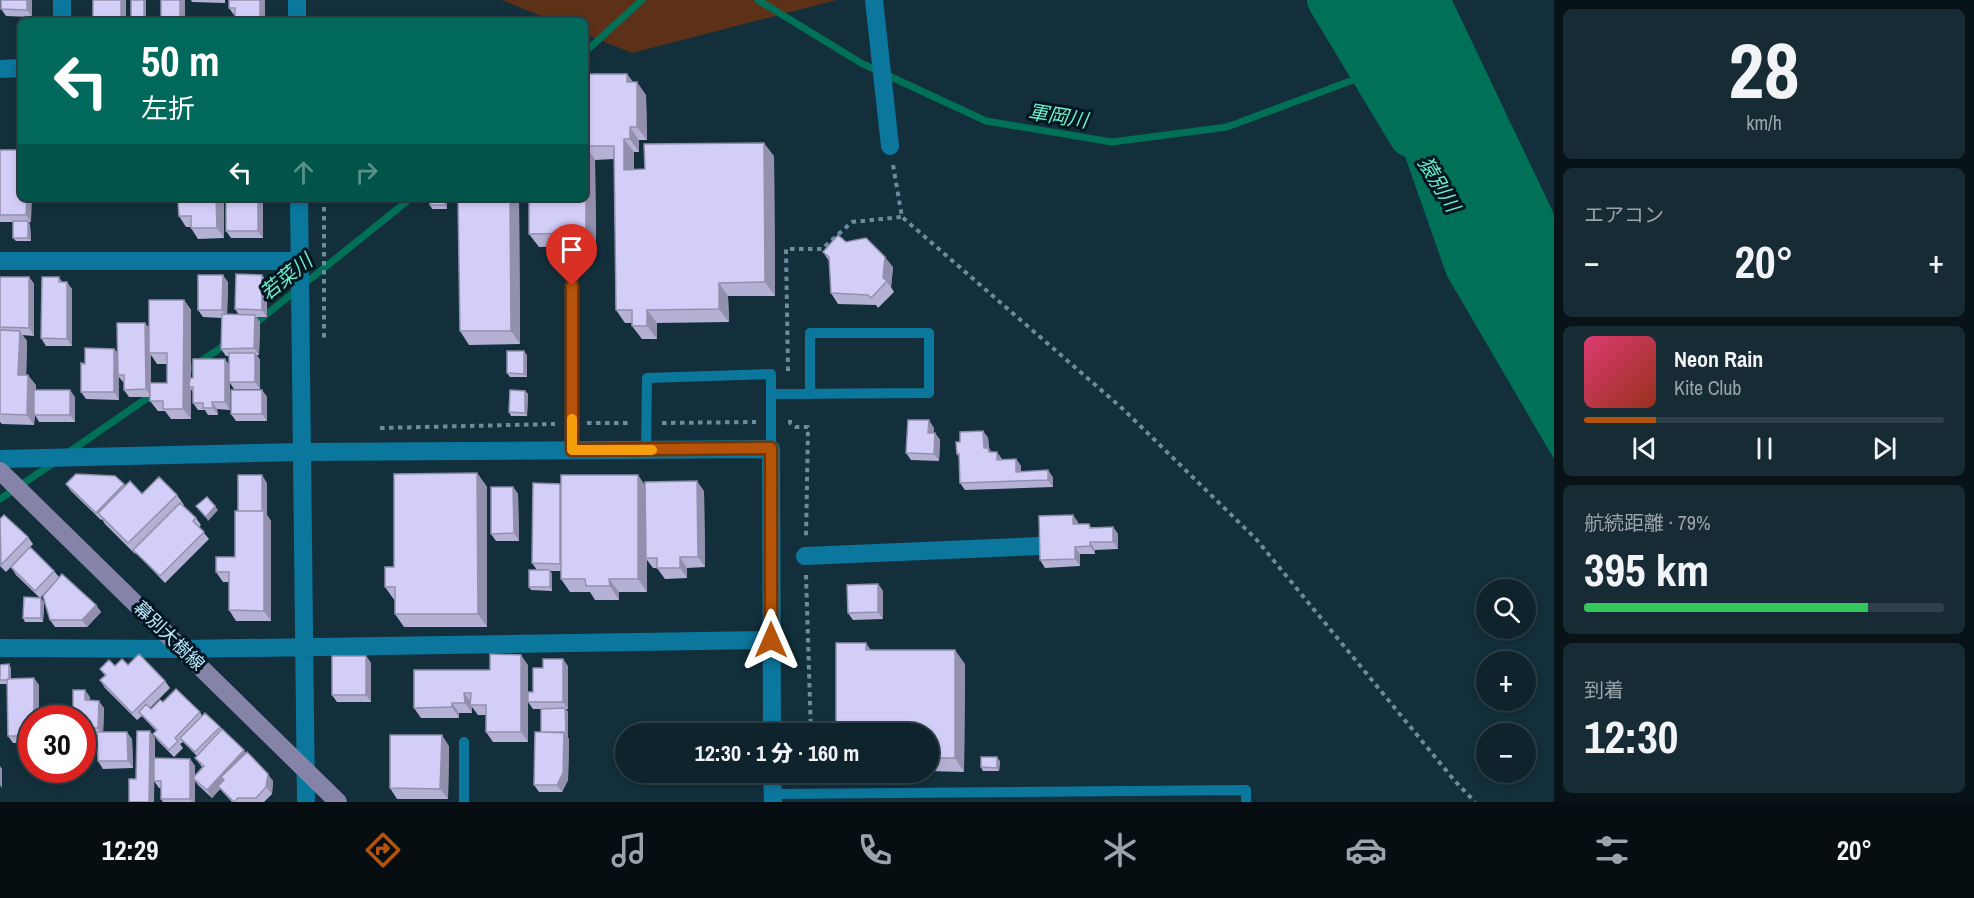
<!DOCTYPE html>
<html lang="ja">
<meta charset="utf-8">
<style>
:root{--surface:#0e232c;--page:#172b34;--text:#f1f3f6;--muted:#9ba4a9;--line:#2e4048;--accent:#b45309}
body{margin:0;font-family:"Archivo Narrow","Noto Sans JP",sans-serif;background:var(--page);color:var(--text);height:100vh;display:flex;flex-direction:column;font-size:22px;white-space:nowrap}
*{box-sizing:border-box;margin:0}
p{font-size:20px;color:var(--muted)}
.icon{flex:none;width:33px;height:33px;fill:none;stroke:currentColor;stroke-width:2;stroke-linecap:round;stroke-linejoin:round}
.map{position:relative;flex:1;overflow:hidden}
.sheet{display:flex;flex-direction:column;gap:9px;padding:9px;background:#081318;width:420px}
.sheet>*{flex:none}
.guide{position:absolute;left:18px;top:18px;width:570px;height:183px;border-radius:9px;box-shadow:0 3px 9px #0003,0 0 0 2px var(--line);background:#00695c;color:#fff;overflow:hidden}
.controls{position:absolute;left:1476px;top:579px;display:grid;gap:12px}
.controls a{display:grid;place-items:center;width:60px;height:60px;border-radius:50%;background:var(--surface);box-shadow:0 3px 9px #0003,0 0 0 2px var(--line);font-size:30px}
.speed{position:absolute;left:18px;top:705px;display:flex;gap:12px;font-size:30px;font-weight:700;text-align:center}
.speed>*{display:grid;place-content:center;width:78px;height:78px;border-radius:50%;background:var(--surface);box-shadow:0 3px 9px #0003,0 0 0 2px var(--line);line-height:1}
.speed .limit{border:9px solid #d22;background:#fff;color:#111}
.pin{position:absolute;display:grid;place-items:center;width:51px;height:51px;color:#fff;margin:-62px -26px;border-radius:50% 50% 50% 0;rotate:-45deg;box-shadow:0 0 6px #0007}
.pin .icon{rotate:45deg}
.me{position:absolute;width:66px;margin:-33px;rotate:0deg;stroke-linejoin:round;filter:drop-shadow(0 0 4px #0008)}
.turn{display:flex;align-items:center;gap:21px;height:126px;padding:0 24px;font-size:27px}
.turn .icon{width:78px;height:78px;stroke-width:2.5}
.turn b{display:block;font-size:42px;line-height:51px}
.lanes{display:flex;align-items:center;height:57px;padding:0 24px;background:#0003;justify-content:center;gap:30px;direction:ltr}
.lanes .off{opacity:.35}
.big{font-size:45px;font-weight:800;line-height:1.1}
.sheet .tile{flex:1;display:flex;flex-direction:column;justify-content:center;gap:9px;min-width:0;padding:0 21px;border-radius:9px;background:var(--page)}
.sheet .dial{align-items:center;gap:0}
.dial b{font-size:78px;line-height:1}
.song{display:flex;align-items:center;gap:18px}
.cover{width:72px;height:72px;border-radius:9px;background:linear-gradient(135deg,hsl(340 70% 55%),hsl(10 70% 35%))}
.played{height:6px;border-radius:3px;background:linear-gradient(90deg,var(--accent) 20%,var(--line) 20%)}
.keys{display:flex;justify-content:space-around;direction:ltr}
.heat{display:flex;justify-content:space-between;align-items:center;font-size:33px;direction:ltr}
.charge{height:9px;border-radius:4px;background:linear-gradient(90deg,#34c759 79%,var(--line) 0)}
.trip{position:absolute;left:615px;top:723px;width:324px;height:60px;border-radius:30px;background:var(--surface);box-shadow:0 3px 9px #0003,0 0 0 2px var(--line);font-weight:800;line-height:60px;text-align:center}
.tabs{display:flex;height:96px;justify-content:space-around;align-items:center;background:#060e12;color:var(--muted)}
.tabs .icon{width:42px;height:42px}
.tabs .current{color:var(--accent)}
.tabs b{font-size:27px;color:var(--text)}
main{display:flex;flex:1;min-height:0}
.map>svg:first-child{display:block}
</style>
<main>
<div class="map">
<svg width="1554" height="802" viewBox="0 0 1554 802">
<rect width="100%" height="100%" fill="#122f3b"/>
<path fill="#5d3117" d="M502,0H837L632,53L585,34V21H553Z"/>
<path fill="#007157" d="M1350,0H1452L1554,214V459L1447,276Z"/>
<g fill="none" stroke-linecap="round" stroke-linejoin="round">
<path stroke="#007157" stroke-width="7" d="M758,0L861,63L986,121L1112,142L1227,127L1372,73
M585,52L642,0
M252,326L411,198
M185,372L228,343
M69,452L156,392
M0,499L55,462"/>
<path stroke="#007157" stroke-width="42" d="M1328,0L1410,136"/>
<path stroke="#6a8d9e" stroke-width="4" stroke-dasharray="4.5 4.5" stroke-linecap="butt" d="M893,165L902,217L1123,409L1256,539L1454,780L1475,802
M324,198V341
M788,371L786,249H822L852,222L902,217
M790,420V423L796,427H808L806,538
M587,423H630
M662,423L756,422
M380,428L555,424
M806,575L811,734"/>
<path stroke="#0c779c" stroke-width="10" d="M771,394L929,393V333H810V394
M572,450L573,263
M646,450L647,378L771,374V449
M464,742V802
M773,794L1246,790V802"/>
<path stroke="#0c779c" stroke-width="18" d="M62,0V21
M874,0L890,146
M297,21V0
M0,69L21,68
M299,198L306,802
M0,261H300
M0,459L301,452L771,449L772,734
M805,556L1039,546
M0,648L182,649L771,640
M772,772L773,802"/>
<path stroke="#8584a8" stroke-width="18" d="M0,471L338,802"/>
</g>
<path fill="#b5b1d5" fill-rule="evenodd" d="M1,0H32V17L6,16L1,9Z
M191,0H225V3L192,2Z
M265,0V21H237L235,18V15H234L229,8Z
M585,74H627L633,82L646,95L647,140H639V152H634V169H645L774,156L775,296H728L729,322L657,323V339H642L632,326V323H625L616,310L614,159L595,160L596,246L539,247L529,234Z
M0,150L31,222H29L30,225L31,241H16L13,238V222H0Z
M224,198V238L198,239L191,228V227H186L179,216L178,202Z
M263,198V238H231L226,231Z
M447,198V209H432L430,205Z
M458,198H519L520,344L469,345L460,331Z
M846,242L893,267L891,287L894,292L878,308L876,305L838,304L831,293L829,261L823,252Z
M262,275L267,282V317H256L260,322L259,355H257L260,360V389H234L230,383V410L217,409L218,415H208L205,410H198L193,403V393L191,389V419H171L165,411H158L150,401V397H129L124,390V382H123L119,377V400L86,399L81,392L85,364L114,349L118,353L145,323L149,328L184,300L191,310V378L229,365V356H226L221,349L222,318L203,317L198,310L228,282L227,314L239,315L235,309ZM151,355L157,364H167V383H151Z
M0,277H29L34,284V336L22,335L27,341L26,375L36,385V390L75,397V422H39L35,415L34,425L2,424L0,422Z
M59,277L62,282L72,289V346H46L41,338Z
M527,355V377H510L507,373Z
M262,390L267,397V421H236L231,414Z
M525,391L528,394L527,416H511L509,412Z
M934,428L933,433H935L940,440L939,461L911,460L906,453Z
M983,431L988,438L989,448L991,452L1002,459H1016L1021,466V472L1048,470L1053,478V487L965,490L960,483L959,457L957,454L960,442Z
M477,473L487,487V627H404L395,614V601L385,587L394,567Z
M267,483V515L271,521V621H236L229,610V582H223L216,572L235,557L238,511Z
M66,484H124L125,486L142,494L177,495L184,505L183,506L196,518L201,525L199,527L209,539L165,583L136,553L135,554L105,524L102,519L101,520L71,491Z
M645,485L704,491L705,567L687,568V578L665,579L657,568H653L647,560V592H619V600H595L590,592H570L561,579V571H550L552,574V591L531,590L529,587L537,570L532,563Z
M513,487L518,494L519,541H496L491,534Z
M0,519L28,537L33,544L6,572L0,566Z
M1078,522V524L1092,527H1113L1118,534V549L1095,550V554H1080V566L1045,568L1040,560Z
M11,567L54,571L59,577L96,605L101,612L87,627H55L50,620L53,584L40,598L16,575Z
M878,584L883,591V619L853,620L848,613Z
M44,602L43,622H25L23,618Z
M871,650L965,664L964,772L928,771V734Z
M366,656L371,663V702H337L332,695Z
M0,665L11,668V679L39,685V718H32V754H25L20,747V743H13L8,736L7,684H0Z
M128,665L165,681L170,688L150,708L151,709L163,702L200,712L202,716L220,727L273,781L272,794L264,802H232L220,789L212,798L198,785L195,781V802H163L161,799V788H159L154,781V802H129L136,779L155,738V758L190,759L195,766V775L202,767L195,758L197,756L183,742L180,744L183,748L174,757L158,741L153,734L156,731L142,716L137,720L105,688L100,680L105,676L100,669Z
M528,665V692H533L568,666V709H566L568,712V737H567L569,739L568,780L562,792H539L534,785L541,732V709H533L528,702V694V742H493L486,732V715H478L472,707V713H459V718H421L414,708L490,670Z
M90,697V700L104,708L103,732L132,739L133,768L103,769L98,761L97,735L82,736V718Z
M449,746L448,799H397L390,788Z
M1000,761L999,771H983L981,767Z
M841,772H874L875,777H845Z"/>
<path fill="#9390ae" d="M27,0H32V17L27,10Z
M121,0H126V21H121Z
M144,0H146V21H144Z
M180,0H185V21H180Z
M260,0H265V21H262L260,19Z
M627,74L636,87L627,82Z
M637,82L646,95L647,140L637,127Z
M630,127L639,140V152L630,139Z
M624,139L634,152V183L624,170Z
M764,143L774,156L775,296L765,282Z
M586,146L595,160L596,246L586,233Z
M27,198H32L31,222L26,215Z
M216,198H224V238L217,228Z
M258,198H263V238L258,231Z
M445,198H447V209L445,205Z
M510,198H519L520,344L511,331Z
M28,221L30,225L31,241L28,238Z
M885,257L893,267L891,287L883,278Z
M223,275L228,282L227,318L222,310Z
M262,275L267,282V317L262,310Z
M29,277L34,284V336L29,328Z
M67,282L72,289V346L67,339Z
M719,283L728,296L729,322L719,309Z
M184,300L191,310V387H189L191,389V419L183,409Z
M647,310L657,323V339L647,326Z
M255,315L260,322L259,355L254,348Z
M145,323L150,330L149,353L151,355V397L146,389Z
M20,331L27,341L26,385L18,375Z
M114,349L119,356L118,375L119,377V400L114,392Z
M524,351L527,355V377L524,374Z
M255,353L260,360V389L255,382Z
M225,359L230,366V410L225,402Z
M28,375L36,385L34,425L27,415Z
M70,390L75,397V422L70,415Z
M262,390L267,397V421L262,414Z
M525,391L528,394L527,416L525,413Z
M212,402L217,409L218,415L213,408Z
M929,420L934,428L933,440L928,433Z
M983,431L988,438L989,448L993,455L994,460L984,448Z
M935,433L940,440L939,461L934,454Z
M997,452L1002,459L997,460Z
M1016,459L1021,466V479L1016,472Z
M1048,470L1053,478V487L1048,480Z
M477,473L487,487V627L478,614Z
M262,475L267,483V515L271,521V621L264,611Z
M638,475L647,488L646,558L647,560V592L638,579Z
M697,481L704,491L705,567L698,557Z
M513,487L518,494L519,541L514,533Z
M215,506L218,510L208,521L206,517Z
M1073,515L1078,522V531L1073,524Z
M1113,527L1118,534V549L1113,542Z
M1090,542L1095,550V554L1090,546Z
M1075,547L1080,554V566L1075,559Z
M680,557L687,568V578L680,568Z
M550,570L552,574V591L550,587Z
M609,579L619,592V600L610,586Z
M878,584L883,591V619L878,612Z
M41,598L44,602L43,622L41,618Z
M96,605L101,612L87,627L82,620Z
M866,643L875,656L866,650Z
M955,650L965,664L964,772L955,758Z
M521,655L528,665V742L521,732Z
M366,656L371,663V702L366,695Z
M563,659L568,666V709L563,702Z
M9,664L11,668V684L9,680Z
M34,678L39,685V718H34Z
M85,690L90,697V707L85,700Z
M464,693L472,703L470,705L472,707V713L465,703Z
M99,701L104,708L103,735L98,728Z
M452,703L459,713V718L452,707Z
M565,708L568,712V737L566,733Z
M150,731L155,738L154,802H149Z
M127,732L132,739L133,768L128,761Z
M564,732L569,739L568,780L562,792L557,785Z
M442,735L449,746L448,799L440,789Z
M244,750L249,758L218,786L220,789L212,798L207,790Z
M997,757L1000,761L999,771L997,768Z
M190,759L195,766V780L193,778L195,781V802H192L190,799Z
M0,766L2,769V788L0,785Z
M268,774L273,781L272,794L266,787Z"/>
<path fill="#d2cef8" stroke="#9390ae" stroke-width="1.5" d="M1,0H27V10L1,9Z
M93,0H121V21H93Z
M131,0H144V21H131Z
M161,0H180V21H161Z
M229,0H260V19L235,18V8H229Z
M585,74H627V82H637V127H630V139H624V170L645,169L644,144L764,143L765,282L719,283V309L647,310V326H632V310H616L614,146H586V233L529,234V198H585Z
M0,150H21V198H27L26,215H0Z
M177,198H216L217,228H191V216H179L178,202Z
M226,198H258V231H226Z
M430,198H445V205H430Z
M458,198H510L511,331H460Z
M13,221H28V238H13Z
M838,235L846,242L866,238L885,257L883,278L887,281L871,298L868,295L831,293L829,257L823,252Z
M236,274L262,275V310L235,309Z
M198,275H223L222,310H198Z
M0,277H29V328L0,327Z
M42,277H59V282H67V339L41,338Z
M149,300H184L183,409H163V401H150V383H167V353H149Z
M222,314L255,315L254,348L221,349Z
M117,323H145L146,389L124,390V375H118Z
M0,330L20,331L18,375H28L27,415L0,414Z
M85,348L114,349V392H81V363L85,364Z
M507,351H524V374L507,373Z
M229,353H255V382H229Z
M193,359H225V402H212L213,408H203V403H193V387H189L190,378H193Z
M34,390H70V415H34Z
M231,390H262V414H231Z
M510,390L525,391V413L509,412Z
M908,420H929L928,433H935L934,454L906,453Z
M983,431L984,448H988L989,452H997V460L1016,459V472L1048,470V480L960,483L959,454H957L956,442H960V432Z
M477,473L478,614H395V587H385V567H394V474Z
M76,474L115,476L124,484L96,513L66,484Z
M238,475H262V511H238Z
M561,475H638V579H609L610,586H586L585,579H561Z
M159,477L177,495L128,543L98,513L130,481L142,494Z
M697,481L698,557H680V568H657V558H646L645,482Z
M533,483L560,484V564L532,563Z
M491,487H513L514,533L491,534Z
M207,497L215,506L206,517L196,506Z
M180,503L196,518L193,521L204,532L160,576L133,550Z
M235,511H264V611L229,610V572H216V557H235Z
M4,515L28,537L1,565L0,519Z
M1073,515V524H1089L1090,528L1113,527V542H1090V546L1075,547V559L1040,560L1039,516Z
M30,547L54,571L35,591L11,567Z
M529,570H550V587H529Z
M62,574L96,605L82,620H50L43,596Z
M878,584V612L848,613L847,585Z
M24,597L41,598V618H23Z
M836,643H866V650H955V758H928V734H836Z
M139,654L165,681L132,713L100,680L106,675L100,669L109,660L115,666L122,659L128,665Z
M490,654L521,655V732H486V705H470L471,693H464L465,703H452V707L414,708V670H490Z
M332,656H366V695H332Z
M543,659H563V702H528V692H533V668H543Z
M9,664V679H7V680H0V665Z
M34,678V718H32L31,746L20,747V736H8L7,679Z
M176,689L200,712L175,738L178,741L169,750L153,734L157,730L139,712L146,704L151,709L160,700L163,702Z
M73,690H85V700L99,701L98,728H82V718H73Z
M565,708L566,733L541,732V709Z
M205,713L220,727L195,752L180,738Z
M222,729L244,750L207,790L193,778L204,766L195,758Z
M137,731H150L149,802H129V779H136Z
M97,732H127L128,761H98Z
M535,732H564L563,773L557,785H534Z
M390,735H442L440,789L390,788Z
M247,752L268,774L266,787L256,798H238L234,802L218,786L224,780L221,777Z
M981,757H997V768L981,767Z
M154,758L190,759V799H161V781H154Z"/>
<g fill="none" stroke-linecap="round" stroke-linejoin="round">
<defs>
<path id="route" d="M572,286V450L771,448V640"/>
</defs>
<use href="#route" stroke="#753606" stroke-width="15"/>
<use href="#route" stroke="#b45309" stroke-width="10"/>
<path stroke="#f59e0b" stroke-width="10" d="M572,419V450H652"/>
</g>
<g text-anchor="middle" stroke-width="6" stroke-linejoin="round" paint-order="stroke">
<g font-size="18" fill="#c0e9fe" stroke="#001622">
<text transform="translate(169 636) rotate(44)" y="6">幕別大樹線</text>
</g>
<g font-size="20" font-style="italic" fill="#6fedc5" stroke="#001622">
<text transform="translate(1058 116) rotate(9)" y="7">軍岡川</text>
<text transform="translate(1439 184) rotate(59)" y="7">猿別川</text>
<text transform="translate(286 277) rotate(-39)" y="7">若菜川</text>
</g>
</g>
</svg>
<div class="controls">
<a><svg class="icon" aria-label="search" viewBox="0 0 24 24"><circle cx="10" cy="10" r="6"/><path d="M15 15l6 6"/></svg></a>
<a>+</a>
<a>−</a>
</div>
<div class="speed"><div class="limit">30</div></div>
<div class="pin" style="left:572px;top:286px;background:#d93025"><svg class="icon" aria-label="arrive" viewBox="0 0 24 24"><path d="M6 21V4h12l-3 4 3 4H6"/></svg></div>
<svg class="me" style="left:771px;top:640px" viewBox="-20 -20 40 40"><path d="M0-17L14 15 0 8-14 15z" fill="#b45309" stroke="#fff" stroke-width="4"/></svg>
<div class="trip">12:30 · 1 分 · 160 m</div>
<div class="guide">
<div class="turn"><svg class="icon" aria-label="left" viewBox="0 0 24 24"><path d="M17 20v-9H6M10 6l-5 5 5 5"/></svg><div><b>50 m</b>左折</div></div>
<div class="lanes"><svg class="icon" aria-label="left" viewBox="0 0 24 24"><path d="M17 20v-9H6M10 6l-5 5 5 5"/></svg><svg class="icon off" aria-label="ahead" viewBox="0 0 24 24"><path d="M12 20V5M6 11l6-6 6 6"/></svg><svg class="icon off" aria-label="right" viewBox="0 0 24 24"><path d="M7 20v-9h11M14 6l5 5-5 5"/></svg></div>
</div>
</div>
<section class="sheet">
<div class="tile dial"><b>28</b><p>km/h</p></div>
<div class="tile"><p>エアコン</p>
<div class="heat"><a>−</a><b class="big">20°</b><a>+</a></div>
</div>
<div class="tile">
<div class="song"><i class="cover"></i><div><b>Neon Rain</b><p>Kite Club</p></div></div>
<div class="played"></div>
<div class="keys"><svg class="icon" aria-label="previous" viewBox="0 0 24 24"><path d="M18 5L8 12l10 7zM5 5v14"/></svg><svg class="icon" aria-label="pause" viewBox="0 0 24 24"><path d="M8 5v14M16 5v14"/></svg><svg class="icon" aria-label="next" viewBox="0 0 24 24"><path d="M6 5l10 7-10 7zM19 5v14"/></svg></div>
</div>
<div class="tile"><p>航続距離 · 79%</p><b class="big">395 km</b><div class="charge"></div></div>
<div class="tile"><p>到着</p><b class="big">12:30</b></div>
</section>
</main>
<nav class="tabs">
<b>12:29</b>
<svg class="icon current" aria-label="directions" viewBox="0 0 24 24"><path d="M12 3l9 9-9 9-9-9zM9 14v-3h6M13 9l2 2-2 2"/></svg>
<svg class="icon" aria-label="music" viewBox="0 0 24 24"><path d="M9 18V5l10-2v13"/><circle cx="6" cy="18" r="3"/><circle cx="16" cy="16" r="3"/></svg>
<svg class="icon" aria-label="phone" viewBox="0 0 24 24"><path d="M5 4h4l2 5-3 2q2 4 5 5l2-3 5 2v4C11 20 4 13 5 4z"/></svg>
<svg class="icon" aria-label="climate" viewBox="0 0 24 24"><path d="M12 3v18M4 7l16 10M4 17L20 7"/></svg>
<svg class="icon" aria-label="car" viewBox="0 0 24 24"><path d="M5 17H2v-5l4-1 3-4h7l3 4 3 1v5h-3M9 17h6M6 11h13"/><circle cx="7" cy="17" r="2"/><circle cx="17" cy="17" r="2"/></svg>
<svg class="icon" aria-label="filters" viewBox="0 0 24 24"><path d="M4 7h16M4 17h16"/><circle cx="9" cy="7" r="2"/><circle cx="15" cy="17" r="2"/></svg>
<b>20°</b>
</nav>
